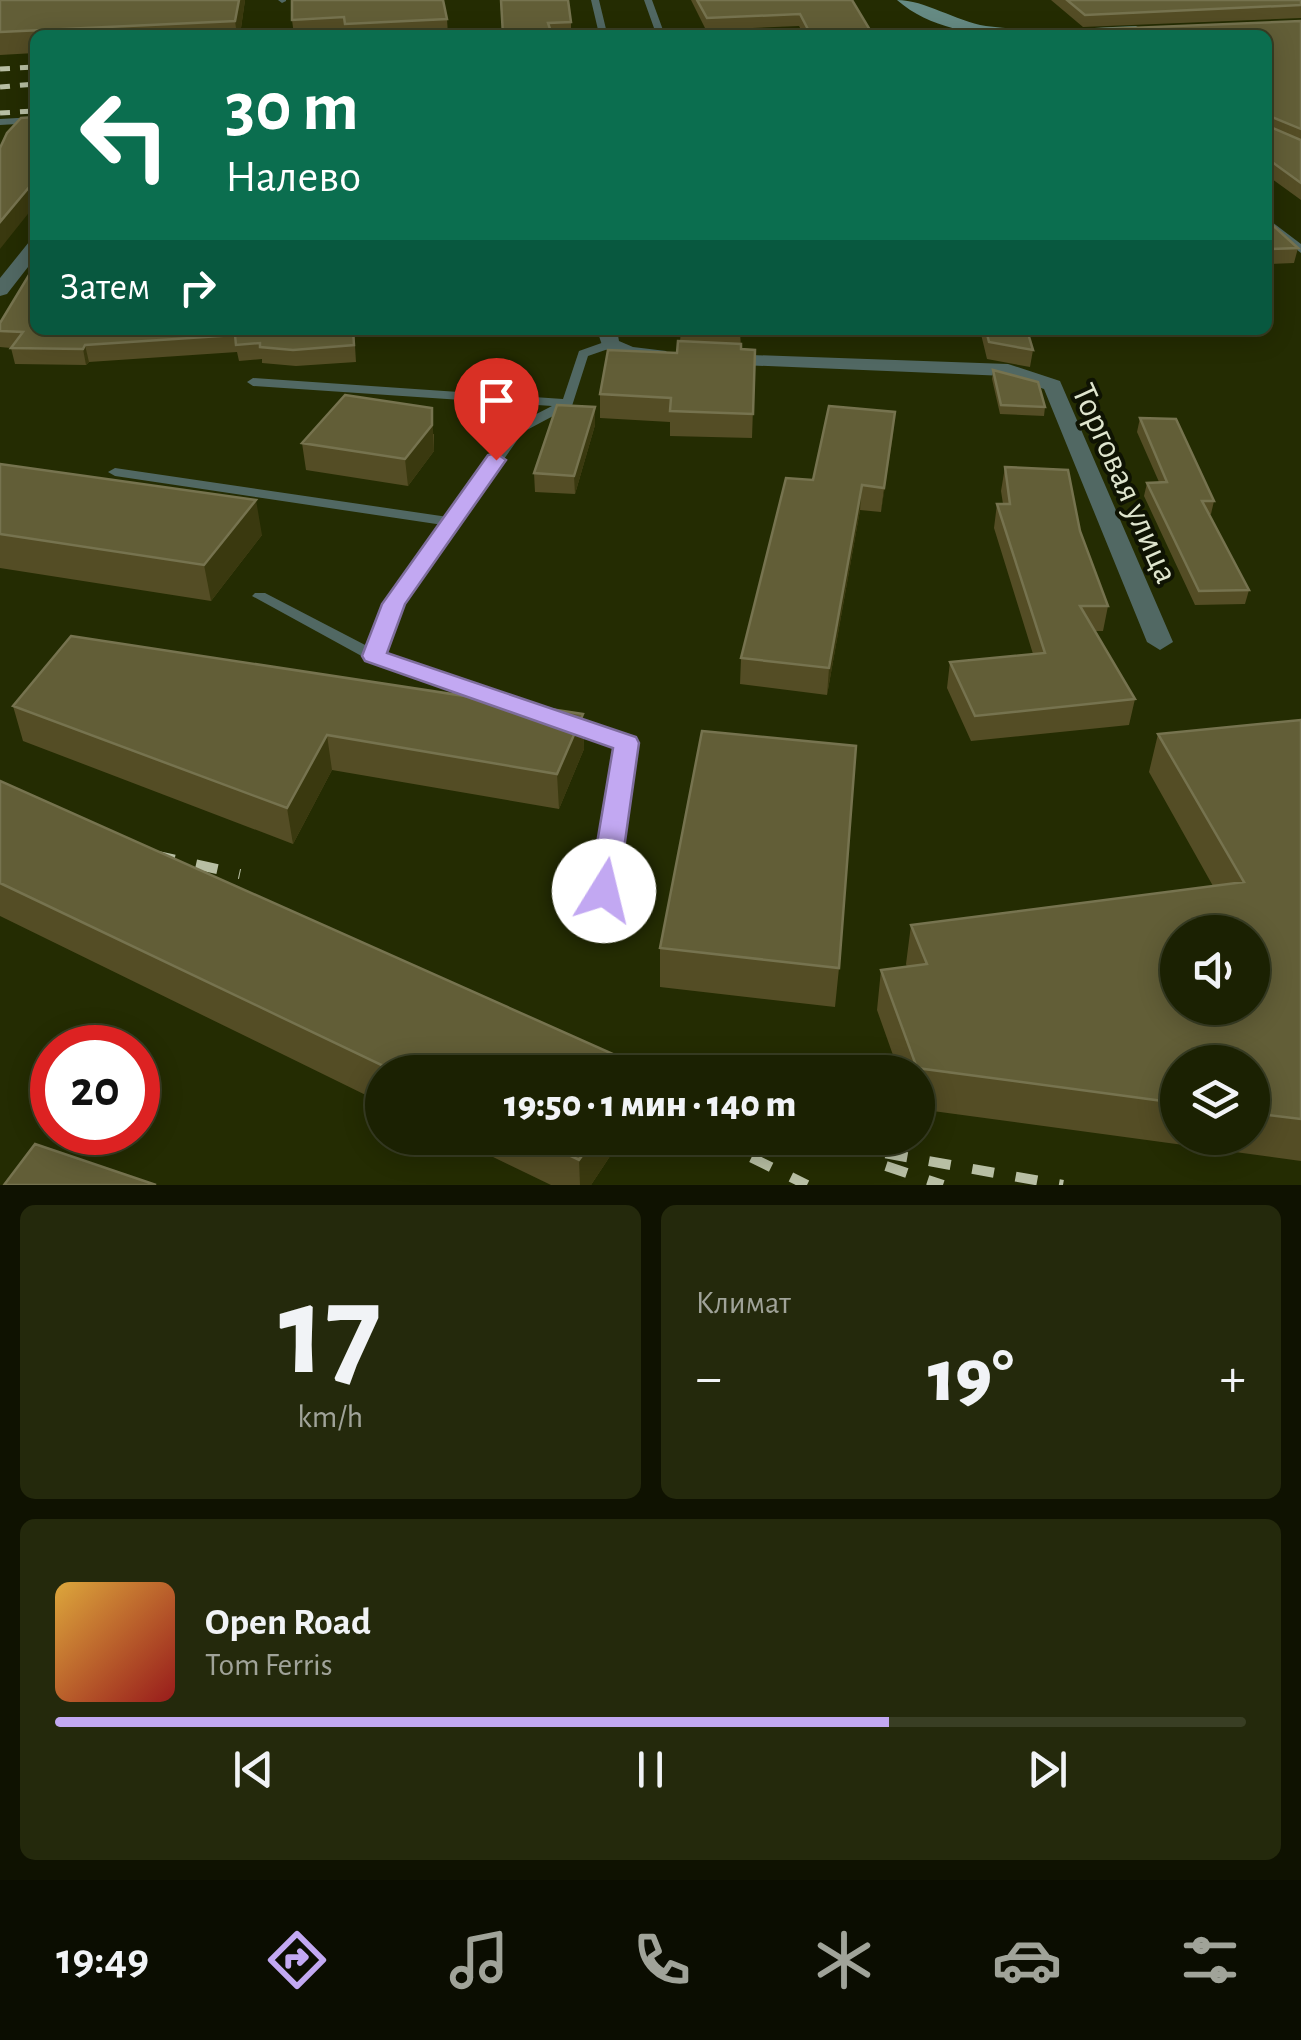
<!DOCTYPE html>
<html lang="ru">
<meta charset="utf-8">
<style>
:root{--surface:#1b2102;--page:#24290c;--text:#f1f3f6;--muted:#a0a399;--line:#393e24;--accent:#c2a8f2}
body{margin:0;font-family:"Alegreya Sans",sans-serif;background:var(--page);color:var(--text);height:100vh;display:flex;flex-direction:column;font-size:38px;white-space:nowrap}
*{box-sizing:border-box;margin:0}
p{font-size:32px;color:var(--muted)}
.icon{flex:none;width:55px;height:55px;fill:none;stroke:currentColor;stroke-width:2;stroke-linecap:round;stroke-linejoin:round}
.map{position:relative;height:1185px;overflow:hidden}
.sheet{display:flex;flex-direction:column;gap:20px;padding:20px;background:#0f1201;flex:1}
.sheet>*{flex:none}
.hud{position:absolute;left:30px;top:30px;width:1242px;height:305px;border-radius:15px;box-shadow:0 5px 25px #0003,0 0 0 2px var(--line);background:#0b6e4f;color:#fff;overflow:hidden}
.buttons{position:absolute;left:1160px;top:915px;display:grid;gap:20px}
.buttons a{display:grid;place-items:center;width:110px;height:110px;border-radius:50%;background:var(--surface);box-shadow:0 5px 25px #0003,0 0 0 2px var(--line);font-size:50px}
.speed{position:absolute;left:30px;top:1025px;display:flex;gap:20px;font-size:50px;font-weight:700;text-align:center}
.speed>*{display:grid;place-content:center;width:130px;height:130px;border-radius:50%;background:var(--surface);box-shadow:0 5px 25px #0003,0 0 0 2px var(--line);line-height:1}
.speed .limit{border:15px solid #d22;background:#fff;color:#111}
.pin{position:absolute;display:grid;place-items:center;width:85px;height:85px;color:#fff;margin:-102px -42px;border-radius:50% 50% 50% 0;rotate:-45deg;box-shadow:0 0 10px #0007}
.pin .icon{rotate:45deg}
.me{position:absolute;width:110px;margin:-55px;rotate:9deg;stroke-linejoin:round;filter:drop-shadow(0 0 8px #0008)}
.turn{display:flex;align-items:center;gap:35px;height:210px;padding:0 30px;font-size:45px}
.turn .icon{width:130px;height:130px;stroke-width:2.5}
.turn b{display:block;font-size:70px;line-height:85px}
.then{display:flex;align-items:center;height:95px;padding:0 30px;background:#0003;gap:20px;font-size:38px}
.big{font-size:75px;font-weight:800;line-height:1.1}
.sheet .widget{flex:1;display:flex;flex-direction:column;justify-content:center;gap:15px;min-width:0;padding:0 35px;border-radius:15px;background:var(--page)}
.sheet .dial{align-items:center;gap:0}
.dial b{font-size:130px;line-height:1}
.song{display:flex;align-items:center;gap:30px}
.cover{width:120px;height:120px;border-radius:15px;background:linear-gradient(135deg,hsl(40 70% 55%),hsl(0 70% 35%))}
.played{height:10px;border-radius:5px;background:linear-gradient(90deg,var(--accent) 70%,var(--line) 70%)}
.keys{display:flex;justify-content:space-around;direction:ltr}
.heat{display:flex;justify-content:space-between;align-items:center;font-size:55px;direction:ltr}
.sheet .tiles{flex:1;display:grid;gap:20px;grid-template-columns:1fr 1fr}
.widget:last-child{grid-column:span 2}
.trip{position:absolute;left:365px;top:1055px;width:570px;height:100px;border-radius:50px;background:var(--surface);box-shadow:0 5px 25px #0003,0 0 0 2px var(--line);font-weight:800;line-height:100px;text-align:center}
.tab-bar{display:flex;height:160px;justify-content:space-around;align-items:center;background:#0b0d01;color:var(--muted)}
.tab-bar .icon{width:70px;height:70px}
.tab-bar .on{color:var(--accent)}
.tab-bar b{font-size:45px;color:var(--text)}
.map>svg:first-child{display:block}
</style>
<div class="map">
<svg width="1301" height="1185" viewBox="0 0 1301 1185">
<rect width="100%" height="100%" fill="#242c02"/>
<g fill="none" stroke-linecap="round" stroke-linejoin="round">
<path fill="#516863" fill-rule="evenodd" d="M278,0H286V1L282,3Z
M591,0H599L606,29L654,28L644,0H652L663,30L659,32L599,34Z
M35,117V123L0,125V119Z
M1268,219L1301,244V253L1268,227Z
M610,340L616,344L614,347L588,356L572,406L523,432L402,604L382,654L529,704L531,708L523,713L367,659L252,596L255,593H265L369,647L386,604L443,525L115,476L108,472L115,468L448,517L513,426L552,406L253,386L247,382L253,378L563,399L579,351Z
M569,718L632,739L634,743L608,928L605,933L598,935L591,933L588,928L617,746L563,727L561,723Z"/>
<path fill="#516863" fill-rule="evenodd" d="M35,241V258L7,294L0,296V278L29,242Z
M597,330H617L619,341L633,347L666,351L669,355C652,369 622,357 603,348Z
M724,354L1008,364L1060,381L1173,642L1160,650L1147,642L1044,389L1006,376L717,364L714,360Z"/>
<path fill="#668b84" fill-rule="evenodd" d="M897,0C925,0 955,21 986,26C1036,33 1086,28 1136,26L1143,30C1128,39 1100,35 1082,35C1022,35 946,43 897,0Z"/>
<path stroke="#b8bfa4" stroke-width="5" stroke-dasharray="10 10" stroke-linecap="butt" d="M0,69L35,67
M0,87L35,84
M0,113L35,111"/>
<path stroke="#b8bfa4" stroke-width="10" stroke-dasharray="22 22" stroke-linecap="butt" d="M153,855L240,874
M712,1138L807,1185
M799,1138L1063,1185
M886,1166L943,1185"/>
</g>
<path fill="#544d25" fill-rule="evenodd" d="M0,0H245L240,35H35V53L0,55Z
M292,0L447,19L448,35H294L292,20Z
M500,0L571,22V35H503Z
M691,0H852L873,35H804L799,26L706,30Z
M1051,0H1301V18L1083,27Z
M1301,21V200L1268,176V35H1101L1102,29Z
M1268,221L1298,248L1294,263L1268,264Z
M0,323L354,330L356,362L296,366L262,363V359L239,361L237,352L89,362L86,365L15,364L11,348L0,347Z
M681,330H740L741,349L755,350L752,438L670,436V422L600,418V394L677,353L680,342Z
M980,330H1027L1033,350L1030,367L987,359Z
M993,370L1045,407L1044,416L1000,414L992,379Z
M595,407V425L575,494L535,492L534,473Z
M895,412L881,512L860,510L827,695L740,684L741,658L813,480Z
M1140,418L1214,501L1211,514H1209L1249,590L1245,604L1195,605L1144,496L1147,483L1159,482L1137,432Z
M434,434V451L408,486L306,470L302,443Z
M0,464L262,535L211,601L0,568Z
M1005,467L1080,531L1108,606L1103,631H1095L1135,699L1129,725L971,741L947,688L950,662L1033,654L994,528L997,504H1003L1001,491Z
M13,706L583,714L584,749L559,809L332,770L293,844L23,741Z
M1301,720V1161L918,1109V1072H899L877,1010L881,970L907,967L906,964L911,925L1213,886L1149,772L1158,734ZM1178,1062H1252V1138H1178Z
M0,781L642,1067V1072H382V1103L0,916Z
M660,948L839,968L835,1007L660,987Z
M454,1138H622L591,1185H551Z"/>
<path fill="#3a390f" d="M239,0H245L240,35H237L235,21Z
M35,180V205L0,249V222Z
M85,345L89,362L86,365L83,349Z
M595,407V425L575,494L574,476Z
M432,408L434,451L408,486L405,459Z
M895,412L893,436L881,512L884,488Z
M862,485L860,510L827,695L829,668Z
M256,500L262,535L211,601L204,565Z
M583,714L584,749L559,809L557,774Z
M327,735L332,770L293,844L287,808Z
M595,1138H622L591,1185H580L579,1160Z"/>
<path fill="#625e37" stroke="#76734f" stroke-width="2.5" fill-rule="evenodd" d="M0,0H239L235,21L0,32Z
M292,0H443L447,19L345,24L344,17L292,20Z
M501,0H568L571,22L548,23L552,35H503Z
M697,0H852L873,35H811L800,14L707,18Z
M1067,0H1301V5L1085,15Z
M1301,21V129L1272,117L1268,118V124V35H1109L1102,29Z
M35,117V180L0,222V148L7,133L21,118Z
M1268,126L1301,140V183L1268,159Z
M1268,221L1298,248L1268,249Z
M35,265V330H353L354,345L293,350L260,347V343L236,345L235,335L85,345L83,349L11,348L23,332L0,331V323Z
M986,330H1027L1033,350L989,342Z
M678,341L741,344V349L755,350L753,414L670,411L671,398L600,394L608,350L677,353Z
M993,370L1038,382L1045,407L1001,405Z
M345,395L432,408V425L405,459L302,443Z
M557,405L595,407L574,476L534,473Z
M829,406L895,412L884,488L862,485L829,668L741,658L786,478L813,480Z
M1140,418L1176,419L1214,501H1202L1249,590L1199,591L1147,483L1167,482Z
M0,464L256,500L204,565L0,534Z
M1005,467L1068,470L1080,531L1108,606H1080L1135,699L975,716L950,662L1045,653L997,504H1010Z
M71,636L583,714L557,774L327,735L287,808L13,706Z
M1301,720V1119L1252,1113V1062H1178V1103L917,1068L881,970L927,964L911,925L1244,882L1158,734ZM1178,932H1252V1008H1178Z
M702,731L856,746L839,968L660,948Z
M0,781L642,1067L638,1072H396L0,883Z
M533,1138H595L579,1160Z
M35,1144L156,1185H4Z"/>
<path fill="#c2a8f2" stroke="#7e6d9d" stroke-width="2.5" d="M496,453L506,460L405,604L387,653L636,737L639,743L618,891L613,898L604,901L594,898L589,891L613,748L365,661L362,656L382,604L488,455Z"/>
<g text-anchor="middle" stroke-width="8" stroke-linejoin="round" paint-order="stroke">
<g font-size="35" fill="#dfe5ce" stroke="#0f1303">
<text transform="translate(1126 483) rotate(66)" y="12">Торговая улица</text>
</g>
</g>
</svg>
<div class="buttons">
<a><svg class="icon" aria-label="sound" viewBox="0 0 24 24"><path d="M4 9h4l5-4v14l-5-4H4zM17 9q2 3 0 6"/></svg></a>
<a><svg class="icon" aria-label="layers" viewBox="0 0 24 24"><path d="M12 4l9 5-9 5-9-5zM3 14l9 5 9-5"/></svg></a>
</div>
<div class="speed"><div class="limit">20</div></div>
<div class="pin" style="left:496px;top:460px;background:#d93025"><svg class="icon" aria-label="arrive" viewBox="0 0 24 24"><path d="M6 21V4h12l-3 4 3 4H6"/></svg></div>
<svg class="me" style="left:604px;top:891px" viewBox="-20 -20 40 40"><circle r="19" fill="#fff"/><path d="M0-13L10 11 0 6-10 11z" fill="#c2a8f2"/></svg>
<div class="trip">19:50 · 1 мин · 140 m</div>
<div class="hud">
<div class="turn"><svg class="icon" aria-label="left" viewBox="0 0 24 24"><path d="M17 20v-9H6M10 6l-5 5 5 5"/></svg><div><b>30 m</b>Налево</div></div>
<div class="then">Затем<svg class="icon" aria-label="right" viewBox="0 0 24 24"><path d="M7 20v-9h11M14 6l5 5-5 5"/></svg></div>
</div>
</div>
<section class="sheet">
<div class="tiles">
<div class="widget dial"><b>17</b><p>km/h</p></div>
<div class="widget"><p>Климат</p>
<div class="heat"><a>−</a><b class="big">19°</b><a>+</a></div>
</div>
<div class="widget">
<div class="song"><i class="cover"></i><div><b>Open Road</b><p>Tom Ferris</p></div></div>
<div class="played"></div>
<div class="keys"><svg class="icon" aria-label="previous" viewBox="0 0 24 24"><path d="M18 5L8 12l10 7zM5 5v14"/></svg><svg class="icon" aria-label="pause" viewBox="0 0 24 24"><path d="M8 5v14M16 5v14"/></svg><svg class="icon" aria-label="next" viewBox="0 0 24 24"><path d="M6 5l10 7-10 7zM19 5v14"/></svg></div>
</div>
</div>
</section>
<nav class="tab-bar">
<b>19:49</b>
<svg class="icon on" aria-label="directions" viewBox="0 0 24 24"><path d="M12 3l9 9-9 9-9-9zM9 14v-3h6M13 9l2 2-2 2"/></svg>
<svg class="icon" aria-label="music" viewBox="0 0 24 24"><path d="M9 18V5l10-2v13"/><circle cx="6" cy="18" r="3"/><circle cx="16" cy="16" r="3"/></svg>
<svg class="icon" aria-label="phone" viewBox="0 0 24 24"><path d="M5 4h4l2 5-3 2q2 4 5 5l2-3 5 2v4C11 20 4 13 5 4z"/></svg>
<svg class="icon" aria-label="climate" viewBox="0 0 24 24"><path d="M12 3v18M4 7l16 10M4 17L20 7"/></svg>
<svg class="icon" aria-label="car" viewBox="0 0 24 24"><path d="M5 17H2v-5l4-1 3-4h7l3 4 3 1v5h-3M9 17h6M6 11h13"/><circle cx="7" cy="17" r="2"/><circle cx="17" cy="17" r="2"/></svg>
<svg class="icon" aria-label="filters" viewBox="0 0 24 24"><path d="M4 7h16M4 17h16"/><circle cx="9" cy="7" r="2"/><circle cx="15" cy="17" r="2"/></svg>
</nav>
